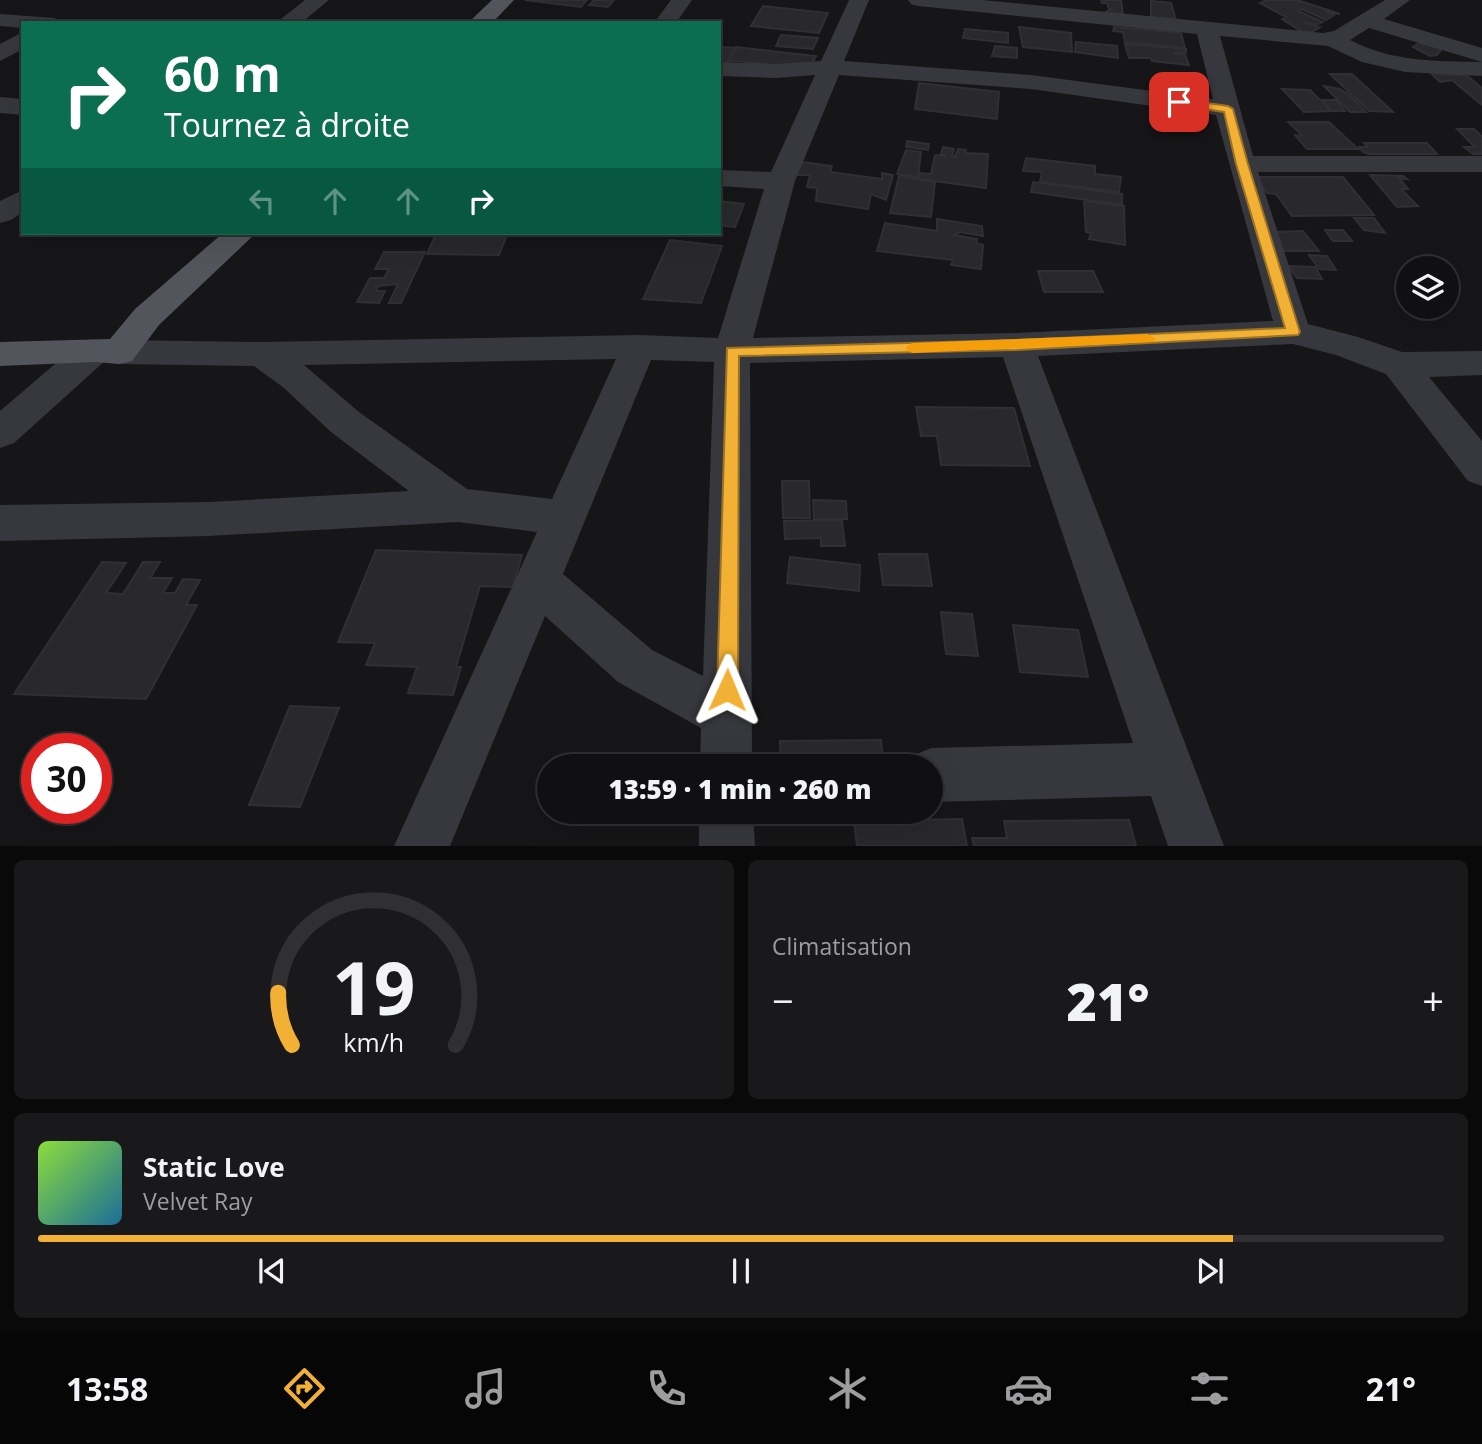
<!DOCTYPE html>
<html lang="fr">
<meta charset="utf-8">
<style>
:root{--surface:#101012;--page:#19191b;--text:#f1f3f6;--muted:#9c9d9f;--line:#303032;--accent:#f2b134}
body{margin:0;font-family:"Open Sans",sans-serif;background:var(--page);color:var(--text);height:100vh;display:flex;flex-direction:column;font-size:26px;white-space:nowrap}
*{box-sizing:border-box;margin:0}
p{font-size:23px;color:var(--muted)}
.icon{flex:none;width:38px;height:38px;fill:none;stroke:currentColor;stroke-width:2;stroke-linecap:round;stroke-linejoin:round}
.map{position:relative;height:846px;overflow:hidden}
.panel{display:flex;flex-direction:column;gap:14px;padding:14px;background:#09090a;flex:1}
.panel>*{flex:none}
.guide{position:absolute;left:21px;top:21px;width:700px;height:214px;border-radius:0px;box-shadow:0 7px 28px #0002,0 0 0 2px var(--line);background:#0b6e4f;color:#fff;overflow:hidden}
.controls{position:absolute;left:1396px;top:256px;display:grid;gap:14px}
.controls a{display:grid;place-items:center;width:63px;height:63px;border-radius:50%;background:var(--surface);box-shadow:0 7px 28px #0002,0 0 0 2px var(--line);font-size:35px}
.speed{position:absolute;left:21px;top:733px;display:flex;gap:14px;font-size:35px;font-weight:700;text-align:center}
.speed>*{display:grid;place-content:center;width:91px;height:91px;border-radius:50%;background:var(--surface);box-shadow:0 7px 28px #0002,0 0 0 2px var(--line);line-height:1}
.speed .limit{border:10px solid #d22;background:#fff;color:#111}
.pin{position:absolute;display:grid;place-items:center;width:60px;height:60px;color:#fff;margin:-30px;border-radius:14px;box-shadow:0 4px 10px #0006}
.me{position:absolute;width:77px;margin:-38px;rotate:1deg;stroke-linejoin:round;filter:drop-shadow(0 0 5px #0008)}
.turn{display:flex;align-items:center;gap:24px;height:147px;padding:0 28px;font-size:32px}
.turn .icon{width:91px;height:91px;stroke-width:2.5}
.turn b{display:block;font-size:49px;line-height:60px}
.lanes{display:flex;align-items:center;height:66px;padding:0 28px;background:#0003;justify-content:center;gap:35px;direction:ltr}
.lanes .off{opacity:.35}
.big{font-size:52px;font-weight:800;line-height:1.1}
.panel .widget{flex:1;display:flex;flex-direction:column;justify-content:center;gap:10px;min-width:0;padding:0 24px;border-radius:10px;background:var(--page)}
.panel .dial{align-items:center;gap:0}
.dial svg{height:182px;overflow:visible;fill:none;stroke:var(--line);stroke-width:7;stroke-linecap:round;text-anchor:middle}
.dial text{fill:var(--text);stroke:none}
.song{display:flex;align-items:center;gap:21px}
.cover{width:84px;height:84px;border-radius:10px;background:linear-gradient(135deg,hsl(90 70% 55%),hsl(200 70% 35%))}
.played{height:7px;border-radius:4px;background:linear-gradient(90deg,var(--accent) 85%,var(--line) 85%)}
.keys{display:flex;justify-content:space-around;direction:ltr}
.heat{display:flex;justify-content:space-between;align-items:center;font-size:38px;direction:ltr}
.panel .tiles{flex:1;display:grid;gap:14px;grid-template-columns:1fr 1fr}
.widget:last-child{grid-column:span 2}
.trip{position:absolute;left:537px;top:754px;width:406px;height:70px;border-radius:35px;background:var(--surface);box-shadow:0 7px 28px #0002,0 0 0 2px var(--line);font-weight:800;line-height:70px;text-align:center}
.dock{display:flex;height:112px;justify-content:space-around;align-items:center;background:#060607;color:var(--muted)}
.dock .icon{width:49px;height:49px}
.dock .on{color:var(--accent)}
.dock b{font-size:32px;color:var(--text)}
.map>svg:first-child{display:block}
</style>
<div class="map">
<svg width="1482" height="846" viewBox="0 0 1482 846">
<rect width="100%" height="100%" fill="#161618"/>
<path fill="#29292c" stroke="#303034" stroke-width="2" d="M525,0H587L581,7Z
M594,0H614L608,7L589,5Z
M1101,0H1121L1123,14L1105,12L1113,9H1109L1107,3H1102Z
M1267,0H1297L1340,14L1325,11L1334,15L1326,20L1302,9L1298,11L1323,22L1316,25L1303,22L1320,27L1307,35L1282,19L1286,17L1260,3Z
M1151,1L1171,3L1176,20L1151,17Z
M763,6L828,13L819,33L751,26Z
M1019,27L1071,33L1072,52L1023,47Z
M1114,27L1181,33L1185,48L1125,42L1123,32L1113,31Z
M965,29L1008,33V43L963,38Z
M781,35L818,38L813,49L776,46Z
M1076,42L1117,46L1118,58L1075,52Z
M1419,43L1442,49L1437,55L1430,56L1413,47Z
M1125,44L1186,49V53L1175,52L1174,54L1185,55L1189,65L1152,61L1150,58H1129Z
M995,46L1017,48V58L992,56Z
M719,47L736,48L723,70L719,69Z
M736,47L816,56L810,69L728,60Z
M1330,74H1352L1393,112L1369,111Z
M1432,74L1466,75L1482,88V105L1452,80L1440,82Z
M919,83L999,92L997,119L915,109Z
M1324,86L1340,89L1349,95L1366,112H1350Z
M1282,89L1310,90L1331,111L1304,112Z
M1322,100H1336L1345,111H1332Z
M1288,122H1329L1358,149H1307L1295,135L1303,136Z
M1457,129H1474L1482,137V154H1473L1464,147H1475Z
M907,141L929,144L928,150L906,147Z
M1364,143H1427L1437,154H1369L1363,152L1359,147H1368Z
M943,147L954,149L952,156L955,157L958,149L966,150L965,153L988,154L986,188L919,179L920,173L931,174L935,155L947,156L941,154Z
M906,150L921,152L918,177L897,174Z
M1026,158L1095,166V174L1121,177L1119,192L1040,182L1042,172L1023,171Z
M802,162L832,166L830,172L882,179V173L893,175L886,200L871,194L868,209L816,201L817,188L807,187L810,175H796Z
M1370,175L1403,176L1407,179L1399,178L1408,189H1401L1418,206L1397,207Z
M899,176L935,182L931,217L890,213Z
M1256,177H1343L1374,215L1292,216L1276,194L1267,193Z
M1033,182L1122,194V205L1031,192Z
M719,201L744,204L735,227L719,225Z
M1084,201L1124,206L1125,245L1089,239L1091,233L1086,232Z
M1354,218H1374L1385,233L1364,230Z
M937,219L982,226L983,236L960,232L954,235L977,239L976,243L983,245L981,269L951,265L953,260L877,251L885,223L937,231Z
M1325,230H1343L1352,241H1333Z
M1303,231L1319,251H1284L1275,232Z
M436,234L507,235L499,255L427,254Z
M670,240L722,246L701,303L643,299Z
M384,252H425L401,303H389L398,284L378,286L376,291H385L379,303L357,302L370,278H384L389,269H375Z
M1309,255L1327,256L1336,270L1319,269Z
M1288,266L1315,267L1322,279L1297,278Z
M1038,271H1093L1103,292H1044Z
M916,407L1014,408L1030,466L941,465L937,436H921Z
M782,481H809L810,518H783Z
M813,500L846,501L847,519H814Z
M842,520L845,546H821V538L785,539L784,521Z
M376,550L522,555L513,587L480,586L456,667H461L453,695L408,693L417,667L366,665L375,643L338,642Z
M879,554H927L932,586L883,585Z
M790,557L860,565L859,591L787,583Z
M102,562L126,563L106,593L123,594L143,562H160L150,578H172L163,593H175L183,579L200,580L186,605H197L146,699L14,694Z
M941,612L972,614L978,656L946,654Z
M1013,625L1078,630L1088,677L1020,672Z
M290,706L339,708L300,807L249,805Z
M881,740L884,766H781L780,741Z
M962,819L967,846H857L854,821Z
M1129,820L1136,846H974L972,838H1007L1004,821Z"/>
<g fill="none" stroke-linecap="round" stroke-linejoin="round">
<path fill="#37383d" fill-rule="evenodd" d="M305,0H329L301,23H276Z
M671,0H692L676,23H654Z
M849,0H869L844,61L1031,75L1213,99L1197,34L918,6L911,4L908,0H982L1323,33L1334,31L1385,0H1410L1384,19L1482,48V62L1369,28L1350,40C1392,62 1436,61 1482,62V76L1405,72L1362,62L1328,46L1220,36L1253,156H1482V172H1258L1308,324L1358,337L1402,352L1482,351V375L1429,377L1482,441V486L1468,481L1386,374L1336,355L1293,344L1038,356L1224,846H1168L1151,796L931,802V766H908L912,756L931,748L1133,743L1003,357L750,363L752,766H700L701,728L618,682L545,616L450,846H394L537,532L458,522L209,536L0,541V505L209,502L409,491L331,432L284,388L254,366L119,364L106,360L14,443L0,448V411L82,341C97,337 106,344 119,340L262,342L639,335L718,338L764,189L719,186V170L771,172L815,75L776,78L719,76V62L776,64L821,61ZM839,75L1031,89L1216,115L1273,321L1016,333L753,338L795,181ZM616,359L552,499L467,489L359,412L304,365ZM651,360L714,362L703,676L652,650L563,574Z
M0,14L55,18L58,23H23V28L0,26Z
M23,32V49L0,61V44Z
M0,97L23,99V115L0,113Z
M23,190V212L11,220L0,223V201Z
M699,812H753L755,846H699Z"/>
<path fill="#53555c" fill-rule="evenodd" d="M492,0H514L492,23H468Z
M223,233H256L159,325L132,361L119,364L95,362L0,366V342L110,339L135,309Z"/>
</g>
<path fill="#f2b134" stroke="#9d7322" stroke-width="2" d="M1179,99L1228,106L1233,109L1248,164L1300,332L1298,335L1016,350L739,356L738,690L735,696L727,699L720,696L717,690L727,348L1016,340L1285,328L1236,164L1224,112L1175,105L1174,102Z"/>
<path fill="#f59e0b" d="M1148,334L1156,339L1153,342L912,353L905,348L912,343Z"/>
</svg>
<div class="controls">
<a><svg class="icon" aria-label="layers" viewBox="0 0 24 24"><path d="M12 4l9 5-9 5-9-5zM3 14l9 5 9-5"/></svg></a>
</div>
<div class="speed"><div class="limit">30</div></div>
<div class="pin" style="left:1179px;top:102px;background:#d93025"><svg class="icon" aria-label="arrive" viewBox="0 0 24 24"><path d="M6 21V4h12l-3 4 3 4H6"/></svg></div>
<svg class="me" style="left:727px;top:690px" viewBox="-20 -20 40 40"><path d="M0-17L14 15 0 8-14 15z" fill="#f2b134" stroke="#fff" stroke-width="4"/></svg>
<div class="trip">13:59 · 1 min · 260 m</div>
<div class="guide">
<div class="turn"><svg class="icon" aria-label="right" viewBox="0 0 24 24"><path d="M7 20v-9h11M14 6l5 5-5 5"/></svg><div><b>60 m</b>Tournez à droite</div></div>
<div class="lanes"><svg class="icon off" aria-label="left" viewBox="0 0 24 24"><path d="M17 20v-9H6M10 6l-5 5 5 5"/></svg><svg class="icon off" aria-label="ahead" viewBox="0 0 24 24"><path d="M12 20V5M6 11l6-6 6 6"/></svg><svg class="icon off" aria-label="ahead" viewBox="0 0 24 24"><path d="M12 20V5M6 11l6-6 6 6"/></svg><svg class="icon" aria-label="right" viewBox="0 0 24 24"><path d="M7 20v-9h11M14 6l5 5-5 5"/></svg></div>
</div>
</div>
<section class="panel">
<div class="tiles">
<div class="widget dial"><svg viewBox="0 0 100 80">
<path d="M14 69A42 42 0 1 1 86 69"/>
<path d="M14 69A42 42 0 0 1 8 46" stroke="#f2b134"/>
<text x="50" y="56" font-size="32" font-weight="700">19</text>
<text x="50" y="72" font-size="11">km/h</text>
</svg></div>
<div class="widget"><p>Climatisation</p>
<div class="heat"><a>−</a><b class="big">21°</b><a>+</a></div>
</div>
<div class="widget">
<div class="song"><i class="cover"></i><div><b>Static Love</b><p>Velvet Ray</p></div></div>
<div class="played"></div>
<div class="keys"><svg class="icon" aria-label="previous" viewBox="0 0 24 24"><path d="M18 5L8 12l10 7zM5 5v14"/></svg><svg class="icon" aria-label="pause" viewBox="0 0 24 24"><path d="M8 5v14M16 5v14"/></svg><svg class="icon" aria-label="next" viewBox="0 0 24 24"><path d="M6 5l10 7-10 7zM19 5v14"/></svg></div>
</div>
</div>
</section>
<nav class="dock">
<b>13:58</b>
<svg class="icon on" aria-label="directions" viewBox="0 0 24 24"><path d="M12 3l9 9-9 9-9-9zM9 14v-3h6M13 9l2 2-2 2"/></svg>
<svg class="icon" aria-label="music" viewBox="0 0 24 24"><path d="M9 18V5l10-2v13"/><circle cx="6" cy="18" r="3"/><circle cx="16" cy="16" r="3"/></svg>
<svg class="icon" aria-label="phone" viewBox="0 0 24 24"><path d="M5 4h4l2 5-3 2q2 4 5 5l2-3 5 2v4C11 20 4 13 5 4z"/></svg>
<svg class="icon" aria-label="climate" viewBox="0 0 24 24"><path d="M12 3v18M4 7l16 10M4 17L20 7"/></svg>
<svg class="icon" aria-label="car" viewBox="0 0 24 24"><path d="M5 17H2v-5l4-1 3-4h7l3 4 3 1v5h-3M9 17h6M6 11h13"/><circle cx="7" cy="17" r="2"/><circle cx="17" cy="17" r="2"/></svg>
<svg class="icon" aria-label="filters" viewBox="0 0 24 24"><path d="M4 7h16M4 17h16"/><circle cx="9" cy="7" r="2"/><circle cx="15" cy="17" r="2"/></svg>
<b>21°</b>
</nav>
